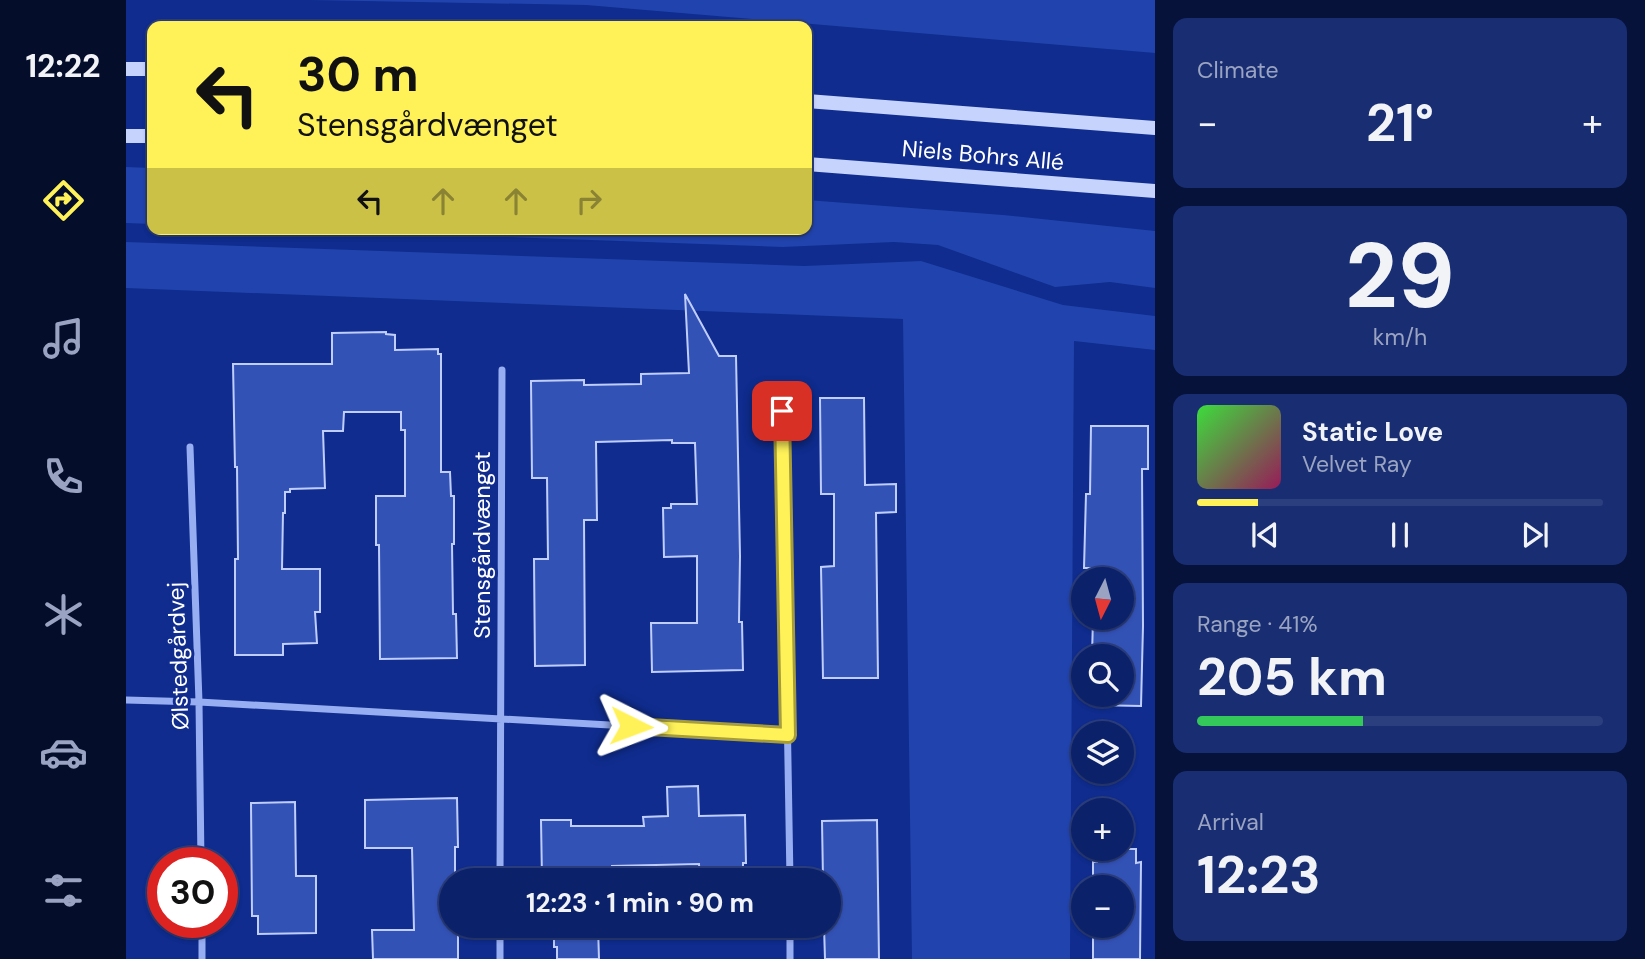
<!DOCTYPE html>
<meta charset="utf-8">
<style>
:root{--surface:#0b216a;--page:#192e72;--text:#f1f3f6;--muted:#9aa3c1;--line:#2b3e7e;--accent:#fff259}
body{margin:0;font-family:"DM Sans",sans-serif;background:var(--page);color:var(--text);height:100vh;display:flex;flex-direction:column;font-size:26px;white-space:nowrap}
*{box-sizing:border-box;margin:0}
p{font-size:23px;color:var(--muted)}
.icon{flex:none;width:38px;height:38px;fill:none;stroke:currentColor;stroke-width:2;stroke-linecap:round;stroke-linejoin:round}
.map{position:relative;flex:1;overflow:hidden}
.panel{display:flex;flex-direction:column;gap:18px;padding:18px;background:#06123a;width:490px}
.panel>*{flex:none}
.banner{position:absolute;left:21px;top:21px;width:665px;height:214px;border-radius:14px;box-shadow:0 2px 5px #0004,0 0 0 2px var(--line);background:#fff259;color:#111;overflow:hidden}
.needle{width:46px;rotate:186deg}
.fabs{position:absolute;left:945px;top:567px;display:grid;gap:14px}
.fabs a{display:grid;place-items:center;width:63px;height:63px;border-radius:50%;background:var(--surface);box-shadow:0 2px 5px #0004,0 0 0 2px var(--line);font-size:35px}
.speed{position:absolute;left:21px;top:847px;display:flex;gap:14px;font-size:35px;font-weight:700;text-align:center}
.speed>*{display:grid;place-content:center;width:91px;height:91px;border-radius:50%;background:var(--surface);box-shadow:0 2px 5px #0004,0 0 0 2px var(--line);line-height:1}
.speed .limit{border:10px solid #d22;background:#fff;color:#111}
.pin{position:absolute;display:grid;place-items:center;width:60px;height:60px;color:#fff;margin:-30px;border-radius:14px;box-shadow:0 4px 10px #0006}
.me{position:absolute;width:77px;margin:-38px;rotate:93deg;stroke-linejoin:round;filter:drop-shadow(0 0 5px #0008)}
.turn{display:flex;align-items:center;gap:24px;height:147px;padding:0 35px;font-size:32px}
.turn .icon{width:91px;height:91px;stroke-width:2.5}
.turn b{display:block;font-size:49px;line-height:60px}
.lanes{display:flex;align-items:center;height:66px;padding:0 35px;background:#0003;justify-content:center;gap:35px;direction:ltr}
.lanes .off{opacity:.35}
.big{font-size:52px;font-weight:700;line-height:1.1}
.panel .card{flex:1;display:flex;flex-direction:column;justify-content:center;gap:10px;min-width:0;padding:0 24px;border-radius:14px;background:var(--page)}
.panel .dial{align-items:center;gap:0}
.dial b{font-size:91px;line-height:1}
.song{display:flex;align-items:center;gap:21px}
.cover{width:84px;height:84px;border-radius:10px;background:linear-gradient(135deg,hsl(120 70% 55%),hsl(330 70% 35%))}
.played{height:7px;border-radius:4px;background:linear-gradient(90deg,var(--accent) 15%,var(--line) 15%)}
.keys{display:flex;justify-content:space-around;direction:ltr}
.heat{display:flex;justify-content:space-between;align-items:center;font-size:38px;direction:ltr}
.charge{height:10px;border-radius:5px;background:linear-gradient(90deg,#34c759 41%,var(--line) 0)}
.trip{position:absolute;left:313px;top:868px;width:402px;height:70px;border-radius:35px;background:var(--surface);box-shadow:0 2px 5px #0004,0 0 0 2px var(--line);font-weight:700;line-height:70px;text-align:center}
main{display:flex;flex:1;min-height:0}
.tab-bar{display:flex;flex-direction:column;width:126px;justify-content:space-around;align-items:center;background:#040d2a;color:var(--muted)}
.tab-bar .icon{width:49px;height:49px}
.tab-bar .on{color:var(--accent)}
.tab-bar b{font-size:32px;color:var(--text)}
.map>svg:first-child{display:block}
</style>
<main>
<nav class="tab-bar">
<b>12:22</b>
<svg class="icon on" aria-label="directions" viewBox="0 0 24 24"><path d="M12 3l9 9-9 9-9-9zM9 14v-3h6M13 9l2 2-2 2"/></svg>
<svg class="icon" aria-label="music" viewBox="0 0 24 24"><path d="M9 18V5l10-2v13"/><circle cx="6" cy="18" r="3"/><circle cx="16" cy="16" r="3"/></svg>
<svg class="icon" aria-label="phone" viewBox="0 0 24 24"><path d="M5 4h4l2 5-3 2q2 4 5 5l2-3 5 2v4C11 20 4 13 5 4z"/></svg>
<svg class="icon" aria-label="climate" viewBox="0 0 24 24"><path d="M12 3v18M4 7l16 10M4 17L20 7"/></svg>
<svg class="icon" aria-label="car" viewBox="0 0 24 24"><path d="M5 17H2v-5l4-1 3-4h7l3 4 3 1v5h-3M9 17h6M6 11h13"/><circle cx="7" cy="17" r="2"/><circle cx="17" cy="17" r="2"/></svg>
<svg class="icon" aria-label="filters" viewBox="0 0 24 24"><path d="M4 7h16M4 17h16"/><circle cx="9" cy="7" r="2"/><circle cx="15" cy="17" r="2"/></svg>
</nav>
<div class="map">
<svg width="1029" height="959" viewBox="0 0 1029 959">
<rect width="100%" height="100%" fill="#0f2c8e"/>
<path fill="#2143ad" d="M183,0H1029V53L460,5Z
M0,167L26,168V224L0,223Z
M681,200L877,215L1029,231V288L984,282L929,287L812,245L768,242L657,247L165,229H681Z
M0,242L678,266L795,261L937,305L1029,316V350L948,341L944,959H786L777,319L0,288Z"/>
<path fill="#3352b6" stroke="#bfcefe" stroke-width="2" d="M559,294L593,356H610L614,556L613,622H616L617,670L526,672L525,623H571V556L538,557L537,508H545V504H571L569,443H546V440L470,442L471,520H458L459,665L409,666L408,559H422L421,478H406L405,381L458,380V385L515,384V374L563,373Z
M260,332V334L269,335V350L312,349V354H315V472H324L325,496H328V544H326L327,614H330L331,658L254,659L253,545H250V496H279V430H275V412H218L217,431H197L199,488L164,489V492H159V513H157L156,569H194V612H189L191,643L157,644V655H109V559H112L111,467H109L107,364H206V333Z
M694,398H738L739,485L770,484V512L750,513L752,678H697L695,567L708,566V494H695Z
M965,426H1022V469H1016L1017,626L1015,706L965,705V695H996V656H966L967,618H996V579H968L969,568H958L960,494H964Z
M572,786L573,816L619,815L620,863H617V880H574L573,864L486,866V880H416L415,820H445V826H518L517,817L542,816L541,787Z
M331,798L332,847H329V880H326V926H330L331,930H332V959H247L246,930H288L286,848H239V800Z
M169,802L170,876H190V933L132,934V916H126L125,803Z
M751,820L753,959H699L698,926H704V880H697L696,821Z
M971,849H1010V863L1015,862L1014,959H967V926H996V887H967V862H971Z
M416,926H472L473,959H431V947H428V928H416Z"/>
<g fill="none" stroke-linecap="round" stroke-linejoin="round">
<path stroke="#97aef3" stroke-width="7" d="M656,411L664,880
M64,447L73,702L75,863
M0,700L73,702L662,735
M374,880L376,370
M76,922V959
M664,926V959
M374,959V926"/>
<path stroke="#c6d3fd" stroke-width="14" d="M0,69H26
M681,101L1029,128
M0,136H26
M681,164L1029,191"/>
</g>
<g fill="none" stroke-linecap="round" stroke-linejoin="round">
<defs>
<path id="route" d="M505,726L662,735L656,411"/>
</defs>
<use href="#route" stroke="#a69d3a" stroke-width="18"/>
<use href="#route" stroke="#fff259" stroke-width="12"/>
</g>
<g text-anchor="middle" stroke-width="6" stroke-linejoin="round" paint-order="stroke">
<g font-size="23" fill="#fff" stroke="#0f2c8e">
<text transform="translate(857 155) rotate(5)" y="8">Niels Bohrs Allé</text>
<text transform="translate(356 545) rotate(-90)" y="8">Stensgårdvænget</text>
<text transform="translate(52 656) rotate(-92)" y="8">Ølstedgårdvej</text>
</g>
</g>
</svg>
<div class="fabs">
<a><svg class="needle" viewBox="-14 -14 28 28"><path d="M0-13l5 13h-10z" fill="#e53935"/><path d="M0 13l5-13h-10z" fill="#9aa3c1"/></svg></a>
<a><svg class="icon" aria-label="search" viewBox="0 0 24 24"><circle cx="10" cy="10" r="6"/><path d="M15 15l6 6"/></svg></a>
<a><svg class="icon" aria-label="layers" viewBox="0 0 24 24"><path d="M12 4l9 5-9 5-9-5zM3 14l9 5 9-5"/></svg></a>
<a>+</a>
<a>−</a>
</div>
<div class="speed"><div class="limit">30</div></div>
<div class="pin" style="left:656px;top:411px;background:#d93025"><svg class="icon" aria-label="arrive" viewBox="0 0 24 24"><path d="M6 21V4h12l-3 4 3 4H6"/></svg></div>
<svg class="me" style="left:505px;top:726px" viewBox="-20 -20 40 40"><path d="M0-17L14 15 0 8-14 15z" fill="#fff259" stroke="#fff" stroke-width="4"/></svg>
<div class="trip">12:23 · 1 min · 90 m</div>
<div class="banner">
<div class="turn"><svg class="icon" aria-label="left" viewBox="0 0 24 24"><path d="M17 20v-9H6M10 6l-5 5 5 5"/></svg><div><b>30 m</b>Stensgårdvænget</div></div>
<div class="lanes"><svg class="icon" aria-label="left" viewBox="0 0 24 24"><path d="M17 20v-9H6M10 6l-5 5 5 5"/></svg><svg class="icon off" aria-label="ahead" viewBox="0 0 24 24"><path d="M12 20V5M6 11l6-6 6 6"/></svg><svg class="icon off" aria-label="ahead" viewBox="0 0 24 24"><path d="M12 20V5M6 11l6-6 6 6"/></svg><svg class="icon off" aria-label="right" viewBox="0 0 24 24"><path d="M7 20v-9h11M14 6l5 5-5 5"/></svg></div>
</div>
</div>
<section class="panel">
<div class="card"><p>Climate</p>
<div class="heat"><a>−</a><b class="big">21°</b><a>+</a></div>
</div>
<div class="card dial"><b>29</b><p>km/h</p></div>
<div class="card">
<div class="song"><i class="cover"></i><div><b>Static Love</b><p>Velvet Ray</p></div></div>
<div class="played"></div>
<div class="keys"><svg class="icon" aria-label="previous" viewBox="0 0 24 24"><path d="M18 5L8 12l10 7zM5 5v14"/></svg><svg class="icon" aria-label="pause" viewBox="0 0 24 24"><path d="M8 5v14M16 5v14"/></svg><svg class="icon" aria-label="next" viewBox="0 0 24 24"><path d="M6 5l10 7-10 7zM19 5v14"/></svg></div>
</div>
<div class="card"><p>Range · 41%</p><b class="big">205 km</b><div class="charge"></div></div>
<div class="card"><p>Arrival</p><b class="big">12:23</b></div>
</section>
</main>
